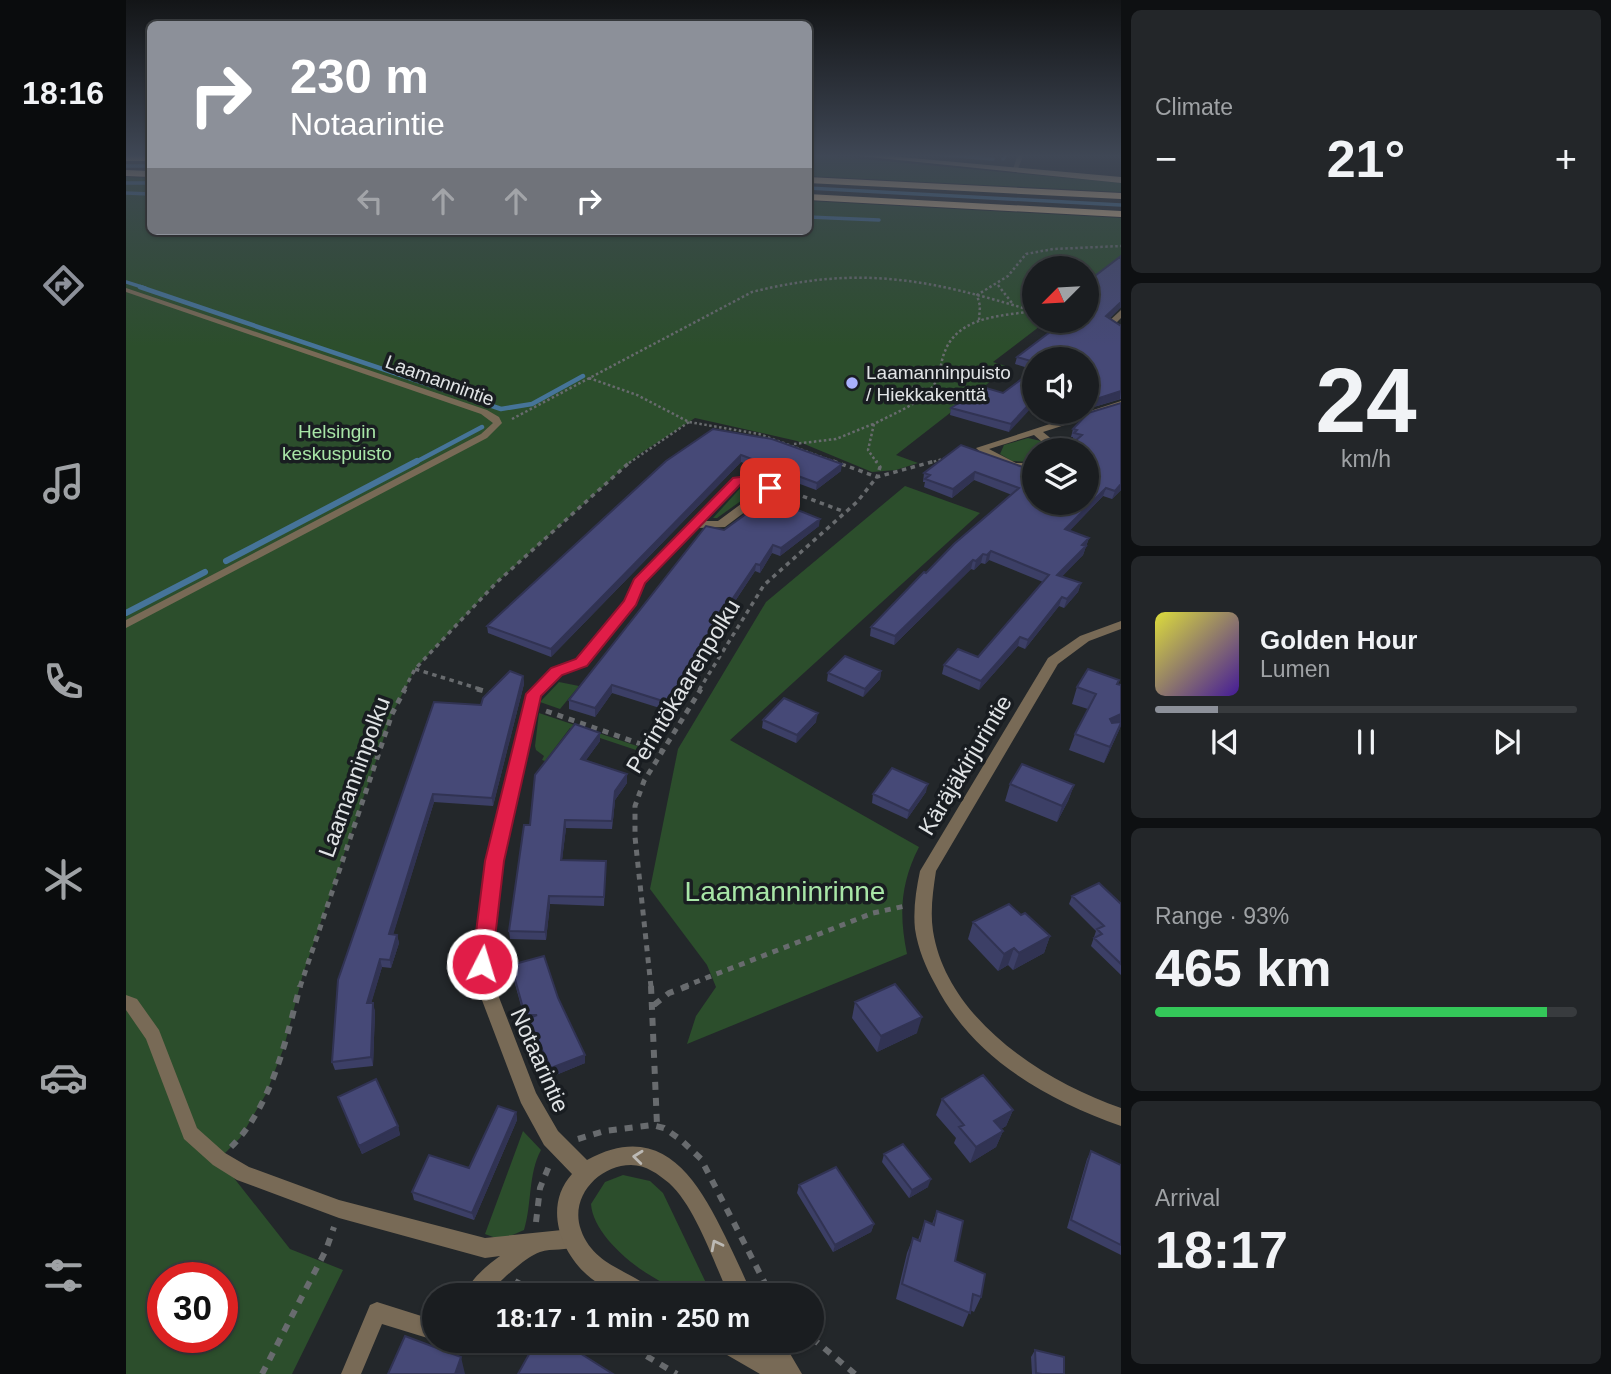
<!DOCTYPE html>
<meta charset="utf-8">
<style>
:root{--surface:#1a1d20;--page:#232629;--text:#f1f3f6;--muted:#9fa2a5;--line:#383b3e;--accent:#8c9099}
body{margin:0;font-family:Helvetica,sans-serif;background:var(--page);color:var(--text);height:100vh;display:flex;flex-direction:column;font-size:26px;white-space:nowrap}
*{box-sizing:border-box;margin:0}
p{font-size:23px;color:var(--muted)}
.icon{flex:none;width:38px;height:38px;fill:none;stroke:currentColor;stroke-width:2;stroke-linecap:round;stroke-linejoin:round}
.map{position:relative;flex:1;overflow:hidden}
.side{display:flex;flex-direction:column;gap:10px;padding:10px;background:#0e1012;width:490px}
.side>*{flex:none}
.top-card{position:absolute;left:21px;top:21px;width:665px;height:214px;border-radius:10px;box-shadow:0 2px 5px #0004,0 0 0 2px var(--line);background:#8c9099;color:#fff;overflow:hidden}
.needle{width:46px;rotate:246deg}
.controls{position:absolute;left:896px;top:256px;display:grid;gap:14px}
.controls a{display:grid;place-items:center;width:77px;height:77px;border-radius:50%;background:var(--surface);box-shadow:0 2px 5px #0004,0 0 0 2px var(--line);font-size:35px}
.speed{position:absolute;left:21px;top:1262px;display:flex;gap:14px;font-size:35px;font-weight:700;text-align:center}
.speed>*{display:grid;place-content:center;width:91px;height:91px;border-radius:50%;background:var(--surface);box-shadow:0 2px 5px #0004,0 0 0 2px var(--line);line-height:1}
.speed .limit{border:10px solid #d22;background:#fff;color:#111}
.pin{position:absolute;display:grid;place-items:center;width:60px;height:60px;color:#fff;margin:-30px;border-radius:14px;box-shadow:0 4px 10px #0006}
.me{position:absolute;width:77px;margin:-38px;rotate:5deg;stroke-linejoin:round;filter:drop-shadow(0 0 5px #0008)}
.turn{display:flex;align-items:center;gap:24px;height:147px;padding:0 28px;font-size:32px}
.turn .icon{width:91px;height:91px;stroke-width:2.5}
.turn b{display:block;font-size:49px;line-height:60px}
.lanes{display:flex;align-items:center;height:66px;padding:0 28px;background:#0003;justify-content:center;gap:35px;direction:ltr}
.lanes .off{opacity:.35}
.big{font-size:52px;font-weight:700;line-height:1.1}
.side .card{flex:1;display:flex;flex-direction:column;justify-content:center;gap:10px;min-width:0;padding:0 24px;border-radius:10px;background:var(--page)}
.side .dial{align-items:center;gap:0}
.dial b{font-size:91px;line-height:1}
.song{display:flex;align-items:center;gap:21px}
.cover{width:84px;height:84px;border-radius:10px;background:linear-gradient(135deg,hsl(60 70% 55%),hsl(260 70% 35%))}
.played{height:7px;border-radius:4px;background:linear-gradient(90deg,var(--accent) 15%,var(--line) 15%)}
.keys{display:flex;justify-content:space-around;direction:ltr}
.heat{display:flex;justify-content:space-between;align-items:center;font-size:38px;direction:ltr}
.charge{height:10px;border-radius:5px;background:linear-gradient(90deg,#34c759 93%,var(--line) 0)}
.trip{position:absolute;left:296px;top:1283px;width:402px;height:70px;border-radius:35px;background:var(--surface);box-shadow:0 2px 5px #0004,0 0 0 2px var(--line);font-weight:700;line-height:70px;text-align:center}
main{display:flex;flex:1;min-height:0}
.menu{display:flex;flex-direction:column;width:126px;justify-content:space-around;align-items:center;background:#0a0c0d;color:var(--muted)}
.menu .icon{width:49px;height:49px}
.menu .selected{color:var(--accent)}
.menu b{font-size:32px;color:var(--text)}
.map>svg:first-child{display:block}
</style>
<main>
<nav class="menu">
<b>18:16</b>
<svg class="icon selected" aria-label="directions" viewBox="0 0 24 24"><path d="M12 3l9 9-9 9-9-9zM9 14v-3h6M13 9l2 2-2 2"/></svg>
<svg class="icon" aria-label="music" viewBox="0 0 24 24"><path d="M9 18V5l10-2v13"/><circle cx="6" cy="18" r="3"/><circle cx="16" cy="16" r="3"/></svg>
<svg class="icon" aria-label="phone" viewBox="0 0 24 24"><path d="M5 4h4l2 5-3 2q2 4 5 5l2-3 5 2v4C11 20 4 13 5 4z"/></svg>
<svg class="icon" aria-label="climate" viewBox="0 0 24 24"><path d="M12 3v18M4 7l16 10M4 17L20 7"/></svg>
<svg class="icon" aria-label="car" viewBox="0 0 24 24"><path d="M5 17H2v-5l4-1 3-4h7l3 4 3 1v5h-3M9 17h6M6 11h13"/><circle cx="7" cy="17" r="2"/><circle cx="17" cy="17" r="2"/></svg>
<svg class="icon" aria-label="filters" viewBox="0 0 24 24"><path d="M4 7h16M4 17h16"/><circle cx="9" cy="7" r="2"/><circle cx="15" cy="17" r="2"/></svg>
</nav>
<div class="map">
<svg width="995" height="1374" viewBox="0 0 995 1374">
<rect width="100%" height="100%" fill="#23272a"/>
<path fill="#2c4e2c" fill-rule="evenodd" d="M683,154L995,183V192L683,176Z
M0,177L24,178V231H682L683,201L995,218V258L961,283V268H908V320H922L867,362L883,367L770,455L792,463L770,470L746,472L671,441L569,418L512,455L370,583L289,669L266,714L177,974L158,1047L140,1094L114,1138L93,1159L164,1249L217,1270L166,1374H0ZM37,1278H96V1337H37Z
M902,438L915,441L921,446L919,450H908V459L905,462L886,461L874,454L878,445Z
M619,483H630L633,488L591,518H587Z
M779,486L854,513L604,740L793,847C774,884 773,915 781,954L561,1044L570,1016L590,987L581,965L524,889L552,749L640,602Z
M433,682L453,686L434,709L414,702Z
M413,713L520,749L522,754L444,728L419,761L416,760L418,756L410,750L409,746Z
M397,1131L415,1150C402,1174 406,1204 398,1230L375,1240L359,1234Z
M497,1175L524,1181L537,1193L581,1285L578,1295C541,1295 468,1245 465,1204L479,1182Z"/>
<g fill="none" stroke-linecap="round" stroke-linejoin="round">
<path stroke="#467499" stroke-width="3.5" d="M807,154L867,159
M877,159L881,154
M0,166H24
M0,183H24
M682,188L995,205
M0,193L24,194
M682,217L753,220
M0,282L19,288"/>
<path stroke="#467499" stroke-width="4.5" d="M14,287L375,409L406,404L457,376
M288,463L356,427"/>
<path stroke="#467499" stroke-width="6" d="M100,561L291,461
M0,613L79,572"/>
<path stroke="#686b6e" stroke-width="2.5" stroke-dasharray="2.5 2.5" stroke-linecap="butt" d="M682,155L685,154
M872,285L886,303
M853,320L854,306L851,295L882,276L900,254L927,249L995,246
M463,378L511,395L563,422L633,434L712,463
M781,386L804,390
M386,419L626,292C735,265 802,279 907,311
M668,444L710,439L747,424
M503,463L563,422
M751,463L742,450L748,424C768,413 793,405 807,386C815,376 814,362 819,351C833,316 876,316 908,311
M803,463L820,458"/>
<path stroke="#686b6e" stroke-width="3.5" stroke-dasharray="4.5 4.5" stroke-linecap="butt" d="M707,461L751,477L754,467L750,461
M660,490L719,512
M289,669L357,690
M278,690L289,669L370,583L505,461
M573,690L638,585L731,502L751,477L809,461"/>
<path stroke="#686b6e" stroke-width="5" stroke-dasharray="6 6" stroke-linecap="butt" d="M351,689L365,693
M420,711L535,751
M174,987L266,714L279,689
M525,987L509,837V806L518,781L575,689
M557,987L747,913L779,906"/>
<path stroke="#686b6e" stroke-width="6" stroke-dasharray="8 8" stroke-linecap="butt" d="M525,986L531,1125
M528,1005L543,993L562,986
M452,1139L479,1131L526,1125L538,1128L555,1140L575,1159L645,1295
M105,1147C146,1106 160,1040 174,986
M410,1222L414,1188L423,1166
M389,1281L414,1295
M686,1338L729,1374
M493,1340L551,1374
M136,1374L200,1250L208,1227"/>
<path fill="#786a56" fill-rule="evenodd" d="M0,288L361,410L373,417L376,423L361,438L0,628V620L355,434L367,423L355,414L0,292Z
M0,995L11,999L33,1030L71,1128L99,1153L123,1167L213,1200L359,1238L446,1229L453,1232L456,1239L453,1246C440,1251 426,1248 414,1252C399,1257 372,1283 361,1295H338C344,1280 361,1265 374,1256L359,1258L213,1218L111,1180L87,1165L58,1139L20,1039L0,1010Z
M251,1302L308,1320V1340L256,1324L235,1374H215L244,1305Z"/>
<path fill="#786a56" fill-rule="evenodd" d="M892,154H898L891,171L886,172Z
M995,310V318L990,323L995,325V332L981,323Z
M995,401V407L917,432L933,445L932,450H922L923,448L908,435L863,449L890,463H908V469C887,474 864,463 850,448Z
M628,475L646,481L650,488L648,490L599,527L572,528L519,583L510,605L461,666L435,674L415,695L377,861L367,935L365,964L369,987L410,1093L432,1131L461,1160C534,1120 570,1176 599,1236C608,1255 618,1275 626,1295H603C588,1263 569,1206 543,1183C532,1174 520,1165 505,1165C473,1165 443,1197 455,1230C469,1271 518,1272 527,1295C517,1295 505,1297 494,1295C488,1294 481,1289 475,1285C438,1264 414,1209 446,1174L418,1145L395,1103L351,987L347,964L349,935L361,861L403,691L425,668L451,660L499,601L509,579L607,479ZM627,481L638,487L592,521H579L615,484Z
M995,621V629L963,641L932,664L810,871C807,891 804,911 807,931C821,1019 917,1081 995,1108V1126C919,1099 847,1058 809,984C800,968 792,949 789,929C787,910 790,890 794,871L922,658L954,636Z
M586,1340H621L633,1348L631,1340H656L676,1374H634L589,1348Z"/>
<path fill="#cbad84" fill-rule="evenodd" d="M714,154H742L995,177V183Z"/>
<path fill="#ecc896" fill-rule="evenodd" d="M0,155H24V161H0Z
M0,170L24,171V177L0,176Z
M682,177L995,193V199L682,183Z
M682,194L995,211V217L682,200Z"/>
</g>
<path fill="#3c3f66" d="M995,256V307L984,318L995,326V399L961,409V359H908V370L889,364L891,357L961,320Z
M908,370L883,432L824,415L825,408L877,393Z
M934,411H955L945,414Z
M962,413L995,490L986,499L977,496L943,531L963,538L957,555L936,576L955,583L952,592L938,608L933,606L899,649L892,646L853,690L816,674L818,665L852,657L917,582L863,560L859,564L855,563L848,570L845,569L768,645L744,636L745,627L800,573L886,495L848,480L826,498L798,487L799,482H797L798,473L835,445L908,471V502L949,442L946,441L947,437H945L947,429Z
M587,429L715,471L690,490L615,462L425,657L362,633L361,626Z
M693,526L654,556L646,553L634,573L629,571L578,648V655L540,710L486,693L469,717L443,709V700L598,530Z
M755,671L754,679L737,697L701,681L702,673Z
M397,676L398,684L367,806L308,802L267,934L271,935L273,943L265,968L256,967L245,1003L249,1011L247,1066L209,1070L206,1062L308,702L355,705Z
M991,684L994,728L978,763L943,750L949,734L962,709L946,704L951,687Z
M637,720L690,722L670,743L636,728Z
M474,733V741L460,760L501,774V783L489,800L486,829L440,828L436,860L480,861L478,906L424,904L420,940L384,939L383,931L404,825Z
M884,784L948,785L942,801L931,822L879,801Z
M800,792L781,819L746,803L747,794Z
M946,896L995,904V975L965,946L970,931L943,904Z
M895,915L924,936L918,953L887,970L882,965L872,971L842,939L847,922Z
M385,965L432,998L459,1063L425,1077L402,1027V1023L400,1024L386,973Z
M729,1002L791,1033L751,1052L726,1018Z
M212,1097L272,1126L274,1135L236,1154Z
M816,1099L887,1110L880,1126L875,1129L877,1131L870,1147L844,1163L828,1143L830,1138L810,1115Z
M390,1112L391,1120L348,1220L288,1200L286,1192L343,1168Z
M965,1151L995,1165V1255L941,1228L961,1159Z
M758,1154L802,1187L783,1198L756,1162Z
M673,1185L748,1224L745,1232L707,1252L671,1193Z
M811,1211L829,1261L855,1297L848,1312L844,1310L837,1327L770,1299L781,1253L787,1238L792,1240L799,1221L806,1224Z
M909,1350L938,1374H906L905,1357Z"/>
<path fill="#313353" d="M995,302V307L978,323L980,316Z
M995,391L994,399L961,409V402Z
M908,399V405L883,432L885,424Z
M615,455V462L425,657V649Z
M716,464L715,471L690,490L691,483Z
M849,472L848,480L826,498L827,489Z
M995,484V490L986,499L989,491Z
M980,488L977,496L937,538L939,529Z
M694,519L693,526L654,556L655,548Z
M963,538L957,555L929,584L931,575Z
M647,545L646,553L634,573V565Z
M865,551L863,560L859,564L861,555Z
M857,554L855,563L848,570L850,561Z
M847,560L845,569L768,645L769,636Z
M630,564L629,571L578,648V655L540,710V702L575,646Z
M955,583L952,592L938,608L941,599Z
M936,597L933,606L899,649L902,640Z
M894,637L892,646L853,690L855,681Z
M755,671L754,679L737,697L739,689Z
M397,676L398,684L367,806L366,798Z
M486,685V693L469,717V708Z
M692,713L690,722L670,743L671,735Z
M995,714V726L978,763L984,747L978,736L984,719Z
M474,733V741L455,767V759Z
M501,774V783L489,800L486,829L489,791Z
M802,784L800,792L781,819L783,811Z
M948,785L942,801L931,822L936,806Z
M307,794L308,802L265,942L263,934Z
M439,820L440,828L435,868V860Z
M423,896L424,904L420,940L419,932Z
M271,935L273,943L265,968L264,960Z
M924,936L918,953L887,970L893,953Z
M888,948L882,965L872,971L878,954Z
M254,959L256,967L243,1011L241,1003Z
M247,1003L249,1011L247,1066L245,1057Z
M796,1017L791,1033L751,1052L755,1036Z
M459,1055V1063L425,1077V1068Z
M887,1110L880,1126L862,1137L868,1121Z
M390,1112L391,1120L348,1220L346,1213Z
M272,1126L274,1135L236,1154L233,1146Z
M877,1131L870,1147L844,1163L850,1147Z
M805,1179L802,1187L783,1198L786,1190Z
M748,1224L745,1232L707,1252L709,1245Z
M335,1357L339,1374H329Z"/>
<path fill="#464977" stroke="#313353" stroke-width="2" d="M995,256V302L980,316L995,326V391L961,402V359H908V362L891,357L940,320H961V282Z
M908,370V399L885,424L825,408L857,387L877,393Z
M995,403V484L989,491L980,488L939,529L963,538L956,545L960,546L931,575L955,583L941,599L936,597L902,640L894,637L855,681L818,665L832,649L852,657L923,575L865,551L861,555L857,554L850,561L847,560L769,636L745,627L798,572L800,573L828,544L893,488L849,472L827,489L799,479L804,475L798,473L835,445L908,471V502H961V450H939L956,435L948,433L951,430L947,429L962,413Z
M587,429L646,439L716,464L691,483L615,455L425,649L361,626L540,461Z
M642,498L694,519L655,548L647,545L634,565L630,564L575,646L578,647L540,702L486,685L469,708L443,700L580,526L598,530Z
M719,656L755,671L739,689L702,673Z
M962,669L993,680L991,684L995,685V714L984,719L986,723L995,722V723L984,747L949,734L970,694L951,687Z
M384,671L397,676L366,798L307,794L263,934L271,935L264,960L254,959L241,1003H247L245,1057L206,1062L212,980L308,702L355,705L357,698Z
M658,698L692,713L671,735L637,720Z
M449,724L474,733L455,759L501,774L489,791L486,821L439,820L435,860L480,861L478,897L423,896L419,932L383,931L398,825H404L409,775Z
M896,764L948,785L936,806L884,784Z
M766,768L802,784L783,811L747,794Z
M973,883L995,904V964L968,938L976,934L971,929L978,926L946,896Z
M883,904L895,915L899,913L924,936L893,953L888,948L878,954L847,922Z
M418,956L432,998L459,1055L425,1068L401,1019L411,1015H399L385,965Z
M769,984L796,1017L755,1036L729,1002Z
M857,1075L887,1110L868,1121L877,1131L850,1147L833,1127L838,1125L816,1099Z
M250,1079L272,1126L233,1146L212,1097Z
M372,1106L390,1112L346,1213L286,1192L303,1155L343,1168Z
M777,1144L805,1179L786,1190L758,1154Z
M965,1151L995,1165V1245L945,1220Z
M710,1167L748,1224L709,1245L673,1185Z
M811,1211L837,1221L829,1261L859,1274L855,1297L847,1294L844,1313L776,1284L787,1238L794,1241L799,1221L808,1225Z
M279,1336L335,1357L329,1374H262Z
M411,1340H433L487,1374H392Z
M909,1350L938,1357V1374H916L910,1373Z"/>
<defs><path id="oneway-chevron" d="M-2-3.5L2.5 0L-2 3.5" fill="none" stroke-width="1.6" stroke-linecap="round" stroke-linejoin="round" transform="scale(1.75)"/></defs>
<g stroke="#bcb9b4">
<use href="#oneway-chevron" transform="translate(512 1157) rotate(-174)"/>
<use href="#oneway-chevron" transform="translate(590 1245) rotate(-117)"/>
</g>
<linearGradient id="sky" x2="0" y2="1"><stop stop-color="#131517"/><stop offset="0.45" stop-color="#3f4755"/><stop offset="1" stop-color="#3f4755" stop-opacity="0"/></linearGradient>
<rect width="995" height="346" fill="url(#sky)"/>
<path fill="#e11d48" stroke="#92132f" stroke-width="2" d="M628,475L646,480L650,488L644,491L627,482L615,484L519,583L510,605L461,666L436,675L415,696L378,861L366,964L363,970L356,973L349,970L346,964L359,861L400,694L425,668L450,659L498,601L508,579L607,478Z"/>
<circle fill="#a9b0fc" stroke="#191d21" stroke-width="2.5" cx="726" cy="383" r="7"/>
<g text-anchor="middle" stroke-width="7" stroke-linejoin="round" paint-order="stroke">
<g font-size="19" fill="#e1e4e6" stroke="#191d21" text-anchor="start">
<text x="740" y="379">Laamanninpuisto<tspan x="740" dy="22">/ Hiekkakenttä</tspan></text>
</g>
<g font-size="19" fill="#e1e4e6" stroke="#191d21">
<text transform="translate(314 380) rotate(20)" y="7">Laamannintie</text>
</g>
<g font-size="19" fill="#a8e6a7" stroke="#191d21">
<text x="211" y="438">Helsingin<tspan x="211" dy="22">keskuspuisto</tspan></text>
</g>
<g font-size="23" fill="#e1e4e6" stroke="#191d21">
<text transform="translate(557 686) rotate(-59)" y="8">Perintökaarenpolku</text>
<text transform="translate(839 765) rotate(-59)" y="8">Käräjäkirjurintie</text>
<text transform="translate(228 777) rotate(-70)" y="8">Laamanninpolku</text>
<text transform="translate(414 1060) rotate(66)" y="8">Notaarintie</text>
</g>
<g font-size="28" fill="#a8e6a7" stroke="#191d21">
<text x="659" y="901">Laamanninrinne</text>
</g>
</g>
</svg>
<div class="controls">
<a><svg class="needle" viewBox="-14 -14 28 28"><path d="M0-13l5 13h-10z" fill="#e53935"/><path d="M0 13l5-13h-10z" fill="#9fa2a5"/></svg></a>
<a><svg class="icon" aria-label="sound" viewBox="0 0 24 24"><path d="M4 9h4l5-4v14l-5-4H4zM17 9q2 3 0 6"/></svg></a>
<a><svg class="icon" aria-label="layers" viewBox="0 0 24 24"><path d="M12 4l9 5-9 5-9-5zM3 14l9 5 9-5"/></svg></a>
</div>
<div class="speed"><div class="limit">30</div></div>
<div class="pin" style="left:644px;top:488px;background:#d93025"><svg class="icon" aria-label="arrive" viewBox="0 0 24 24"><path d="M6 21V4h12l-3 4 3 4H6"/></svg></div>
<svg class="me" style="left:356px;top:964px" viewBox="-20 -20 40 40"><circle r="17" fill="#e11d48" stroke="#fff" stroke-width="3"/><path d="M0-11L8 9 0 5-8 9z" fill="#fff"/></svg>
<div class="trip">18:17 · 1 min · 250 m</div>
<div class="top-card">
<div class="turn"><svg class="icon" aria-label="right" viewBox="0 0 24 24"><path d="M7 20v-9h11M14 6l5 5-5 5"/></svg><div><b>230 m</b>Notaarintie</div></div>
<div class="lanes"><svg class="icon off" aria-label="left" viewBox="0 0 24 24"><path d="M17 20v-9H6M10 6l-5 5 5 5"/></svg><svg class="icon off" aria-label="ahead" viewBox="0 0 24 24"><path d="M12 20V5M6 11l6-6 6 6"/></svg><svg class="icon off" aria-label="ahead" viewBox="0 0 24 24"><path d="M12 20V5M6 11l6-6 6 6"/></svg><svg class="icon" aria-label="right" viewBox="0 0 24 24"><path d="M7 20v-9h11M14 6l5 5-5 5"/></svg></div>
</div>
</div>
<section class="side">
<div class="card"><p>Climate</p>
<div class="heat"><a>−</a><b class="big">21°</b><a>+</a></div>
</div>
<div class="card dial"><b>24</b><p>km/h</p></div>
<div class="card">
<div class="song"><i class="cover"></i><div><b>Golden Hour</b><p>Lumen</p></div></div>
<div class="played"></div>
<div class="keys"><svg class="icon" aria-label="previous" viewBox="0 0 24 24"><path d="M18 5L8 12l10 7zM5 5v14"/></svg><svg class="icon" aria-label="pause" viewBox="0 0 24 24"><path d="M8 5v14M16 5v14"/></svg><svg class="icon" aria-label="next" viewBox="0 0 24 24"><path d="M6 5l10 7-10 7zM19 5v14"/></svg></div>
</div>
<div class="card"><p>Range · 93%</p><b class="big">465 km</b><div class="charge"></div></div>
<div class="card"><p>Arrival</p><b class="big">18:17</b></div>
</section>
</main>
